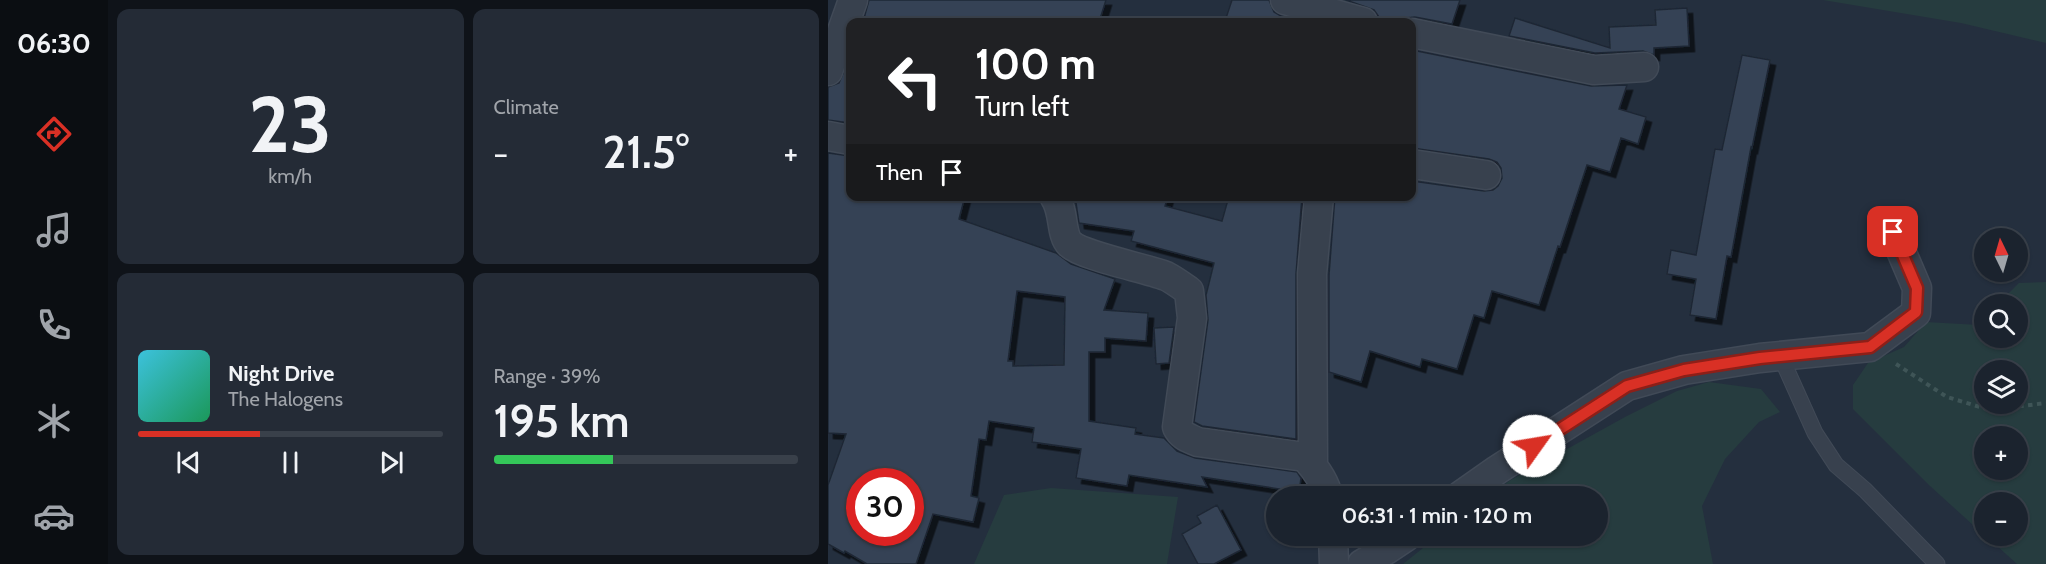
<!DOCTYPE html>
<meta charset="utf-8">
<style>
:root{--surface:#1b232e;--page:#242b36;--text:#f1f3f6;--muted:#a0a4aa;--line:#39404a;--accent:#d93025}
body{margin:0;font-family:Cabin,sans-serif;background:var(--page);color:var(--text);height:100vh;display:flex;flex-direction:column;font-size:22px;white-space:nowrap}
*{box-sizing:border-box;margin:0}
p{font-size:20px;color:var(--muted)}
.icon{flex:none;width:33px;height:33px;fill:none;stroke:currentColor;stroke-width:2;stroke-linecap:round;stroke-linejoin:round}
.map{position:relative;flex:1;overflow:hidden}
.side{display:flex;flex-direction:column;gap:9px;padding:9px;background:#0f1319;width:720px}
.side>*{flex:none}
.guide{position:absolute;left:18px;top:18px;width:570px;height:183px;border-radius:12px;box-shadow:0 2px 4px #0004,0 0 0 2px var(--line);background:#202124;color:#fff;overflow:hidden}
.needle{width:39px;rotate:355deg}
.fabs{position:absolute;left:1146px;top:228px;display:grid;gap:12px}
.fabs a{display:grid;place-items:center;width:54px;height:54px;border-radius:50%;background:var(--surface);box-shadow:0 2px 4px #0004,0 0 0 2px var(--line);font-size:30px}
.speed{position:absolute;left:18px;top:468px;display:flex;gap:12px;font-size:30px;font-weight:700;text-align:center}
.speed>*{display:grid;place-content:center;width:78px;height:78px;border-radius:50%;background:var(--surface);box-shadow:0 2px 4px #0004,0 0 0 2px var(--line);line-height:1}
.speed .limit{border:9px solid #d22;background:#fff;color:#111}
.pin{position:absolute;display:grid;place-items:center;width:51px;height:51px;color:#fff;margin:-26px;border-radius:12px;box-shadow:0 3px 9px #0006}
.me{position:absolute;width:66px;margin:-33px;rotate:58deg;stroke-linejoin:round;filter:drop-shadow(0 0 4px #0008)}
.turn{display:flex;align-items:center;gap:21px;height:126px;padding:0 30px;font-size:27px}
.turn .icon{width:78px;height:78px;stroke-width:2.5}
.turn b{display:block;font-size:42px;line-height:51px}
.then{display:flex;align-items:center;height:57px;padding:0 30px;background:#0003;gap:12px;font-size:22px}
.big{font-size:45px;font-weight:600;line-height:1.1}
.side .widget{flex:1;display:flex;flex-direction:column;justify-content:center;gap:9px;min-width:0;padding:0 21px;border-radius:12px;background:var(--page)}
.side .dial{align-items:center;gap:0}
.dial b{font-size:78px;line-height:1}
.song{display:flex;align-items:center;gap:18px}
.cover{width:72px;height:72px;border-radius:9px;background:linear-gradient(135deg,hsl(190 70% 55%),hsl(150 70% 35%))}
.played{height:6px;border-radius:3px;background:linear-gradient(90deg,var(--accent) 40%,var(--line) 40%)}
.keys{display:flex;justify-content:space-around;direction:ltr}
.heat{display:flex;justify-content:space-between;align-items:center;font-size:33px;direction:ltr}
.charge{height:9px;border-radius:4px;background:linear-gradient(90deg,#34c759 39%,var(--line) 0)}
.side .tiles{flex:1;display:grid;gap:9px;grid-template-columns:repeat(2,1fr)}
.trip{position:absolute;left:438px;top:486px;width:342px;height:60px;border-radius:30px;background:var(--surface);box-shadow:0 2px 4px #0004,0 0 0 2px var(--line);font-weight:600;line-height:60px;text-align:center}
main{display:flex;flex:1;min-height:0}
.tab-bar{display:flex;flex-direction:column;width:108px;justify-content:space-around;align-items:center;background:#0b0e12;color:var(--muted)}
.tab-bar .icon{width:42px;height:42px}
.tab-bar .current{color:var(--accent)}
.tab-bar b{font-size:27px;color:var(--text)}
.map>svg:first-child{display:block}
</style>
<main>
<nav class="tab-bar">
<b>06:30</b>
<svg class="icon current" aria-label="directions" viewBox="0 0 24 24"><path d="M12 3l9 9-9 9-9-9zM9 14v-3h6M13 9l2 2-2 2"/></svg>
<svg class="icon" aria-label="music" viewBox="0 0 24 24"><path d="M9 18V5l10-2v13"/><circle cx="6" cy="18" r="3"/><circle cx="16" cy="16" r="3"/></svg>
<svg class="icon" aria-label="phone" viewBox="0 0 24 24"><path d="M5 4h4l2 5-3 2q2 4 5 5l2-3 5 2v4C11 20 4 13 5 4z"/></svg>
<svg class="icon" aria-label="climate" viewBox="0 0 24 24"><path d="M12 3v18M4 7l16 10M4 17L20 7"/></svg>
<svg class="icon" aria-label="car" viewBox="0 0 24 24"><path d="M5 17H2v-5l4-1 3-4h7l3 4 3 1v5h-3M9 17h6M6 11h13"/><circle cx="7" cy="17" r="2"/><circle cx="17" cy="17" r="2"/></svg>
</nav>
<section class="side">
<div class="tiles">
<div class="widget dial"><b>23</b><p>km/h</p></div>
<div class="widget"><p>Climate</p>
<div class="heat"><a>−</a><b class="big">21.5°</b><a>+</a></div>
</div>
<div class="widget">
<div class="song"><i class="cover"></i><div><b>Night Drive</b><p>The Halogens</p></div></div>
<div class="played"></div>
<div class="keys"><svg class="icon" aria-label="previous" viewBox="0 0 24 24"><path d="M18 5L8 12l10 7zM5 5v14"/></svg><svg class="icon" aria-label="pause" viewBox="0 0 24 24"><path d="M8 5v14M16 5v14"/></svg><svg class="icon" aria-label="next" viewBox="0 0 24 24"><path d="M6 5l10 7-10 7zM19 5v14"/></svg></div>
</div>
<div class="widget"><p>Range · 39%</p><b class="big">195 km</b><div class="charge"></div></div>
</div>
</section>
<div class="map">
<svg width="1218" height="564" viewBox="0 0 1218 564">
<defs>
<filter id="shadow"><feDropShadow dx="5.5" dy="5.5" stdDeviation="0" flood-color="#0009"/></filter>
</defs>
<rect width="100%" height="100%" fill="#242f3e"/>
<path fill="#263c3f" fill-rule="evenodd" d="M995,0H1218V43L1133,23Z
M1218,282V564H1189L1158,536H1190V502H1156V535L1102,486L1025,409V385L1040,363L1076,347L1098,322L1151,325L1156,319V338H1190V304H1170L1191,283ZM1156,370H1190V404H1156ZM1156,436H1190V470H1156Z
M881,382L933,389L952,412L931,422L897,459L874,506L885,564H575L610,536H770V496H661L681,481L797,417L849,391Z
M223,488L350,497L339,564H146L176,495Z"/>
<path fill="#364354" stroke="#1f2835" stroke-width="1.5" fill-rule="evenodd" filter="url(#shadow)" d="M41,0H278L271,22H35Z
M404,0H441L446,12L453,16L476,22H414L398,18Z
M518,0H632L624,24L587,17L578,18L571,22H551V17L546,10Z
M859,8L861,46L826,48V55L815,51L767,53L681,36L687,18L782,48L781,27L828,25L827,10Z
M584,50L763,86L799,85L791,109L818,117L810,144L793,138L782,172L759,165L732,247L730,246L711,305L664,291L656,318L646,315L629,369L594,359L592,367L542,351L533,382L501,372V275L507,196H584V181L656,191L665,190L670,186L674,178L673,168L669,162L661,159L584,148Z
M914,55L942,60L924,148L923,147L903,257L899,256L888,319L862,315L868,279L839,274L843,250L868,255L887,149L894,150Z
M22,57V123L0,120V87L11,83Z
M0,153L22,156V196H137L131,219L228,253L243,264L287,279L276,310L320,313L318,341L277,338V352H261V421L308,428L307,434L336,438L349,451L367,458L469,472L473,478L471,492L374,477L379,487L301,475L299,486L248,478L253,449L204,442L206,428L161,421L158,440L151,439L143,496L151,498L145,522L105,514L88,564H39L17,551L16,553L0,544V485L18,434L0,433ZM189,291L237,297L236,365L185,366V361H180ZM32,482H82V532H32Z
M247,196H340L337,206L394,221L401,196H474L468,274V439L374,426L366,422L380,320L378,295L386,263L303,241L306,231L251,223Z
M346,327L341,363L328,364L326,328Z
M389,505L413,550L386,564H370L354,534L373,523L369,516Z"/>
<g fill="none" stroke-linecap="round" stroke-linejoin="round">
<defs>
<path id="lane" d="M952,355L987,433L1008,465L1037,490L1109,564"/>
<path id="street" d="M457,0L535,22
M584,33L766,70L816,67
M0,71L25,0
M0,136L22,140
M584,164L658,175
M226,196C237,211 232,234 242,244C255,256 317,268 338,276C346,280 354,286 361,291L364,318L349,427C354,437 361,438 370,442L477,457C487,468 497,482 500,496
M485,466L484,274L491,196
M632,496L669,470L799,386L856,370L932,358L1042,347L1088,313L1089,288L1065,232
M505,536L506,564
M534,564L558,550L579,536"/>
</defs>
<use href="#lane" stroke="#414a57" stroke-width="17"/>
<use href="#street" stroke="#414a57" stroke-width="31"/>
<path stroke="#3f5557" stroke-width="4" stroke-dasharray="4.5 4.5" stroke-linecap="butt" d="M1068,364L1119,397L1162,410L1218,403"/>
<use href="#lane" stroke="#38414e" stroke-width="15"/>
<use href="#street" stroke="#38414e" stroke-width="28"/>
</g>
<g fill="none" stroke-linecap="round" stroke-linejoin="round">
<defs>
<path id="route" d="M706,446L799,386L856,370L932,358L1042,347L1088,312L1089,288L1065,232"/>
</defs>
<use href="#route" stroke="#8d1f18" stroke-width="15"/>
<use href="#route" stroke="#d93025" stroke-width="10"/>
</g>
</svg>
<div class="fabs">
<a><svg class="needle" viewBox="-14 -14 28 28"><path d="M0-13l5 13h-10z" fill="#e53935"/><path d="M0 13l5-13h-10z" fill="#a0a4aa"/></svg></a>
<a><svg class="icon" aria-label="search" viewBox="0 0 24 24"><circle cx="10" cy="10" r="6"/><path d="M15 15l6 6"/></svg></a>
<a><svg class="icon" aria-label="layers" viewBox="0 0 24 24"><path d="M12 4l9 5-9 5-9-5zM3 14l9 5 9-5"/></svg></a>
<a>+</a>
<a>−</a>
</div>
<div class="speed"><div class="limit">30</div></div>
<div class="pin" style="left:1065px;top:232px;background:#d93025"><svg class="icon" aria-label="arrive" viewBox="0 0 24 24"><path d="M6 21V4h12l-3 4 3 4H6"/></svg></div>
<svg class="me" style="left:706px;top:446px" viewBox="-20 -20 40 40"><circle r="19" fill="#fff"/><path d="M0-13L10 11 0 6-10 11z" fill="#d93025"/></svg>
<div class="trip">06:31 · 1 min · 120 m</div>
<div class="guide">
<div class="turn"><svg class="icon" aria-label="left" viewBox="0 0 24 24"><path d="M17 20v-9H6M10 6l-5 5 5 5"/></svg><div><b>100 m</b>Turn left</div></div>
<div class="then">Then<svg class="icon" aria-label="arrive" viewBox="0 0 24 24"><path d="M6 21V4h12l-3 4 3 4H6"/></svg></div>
</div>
</div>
</main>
